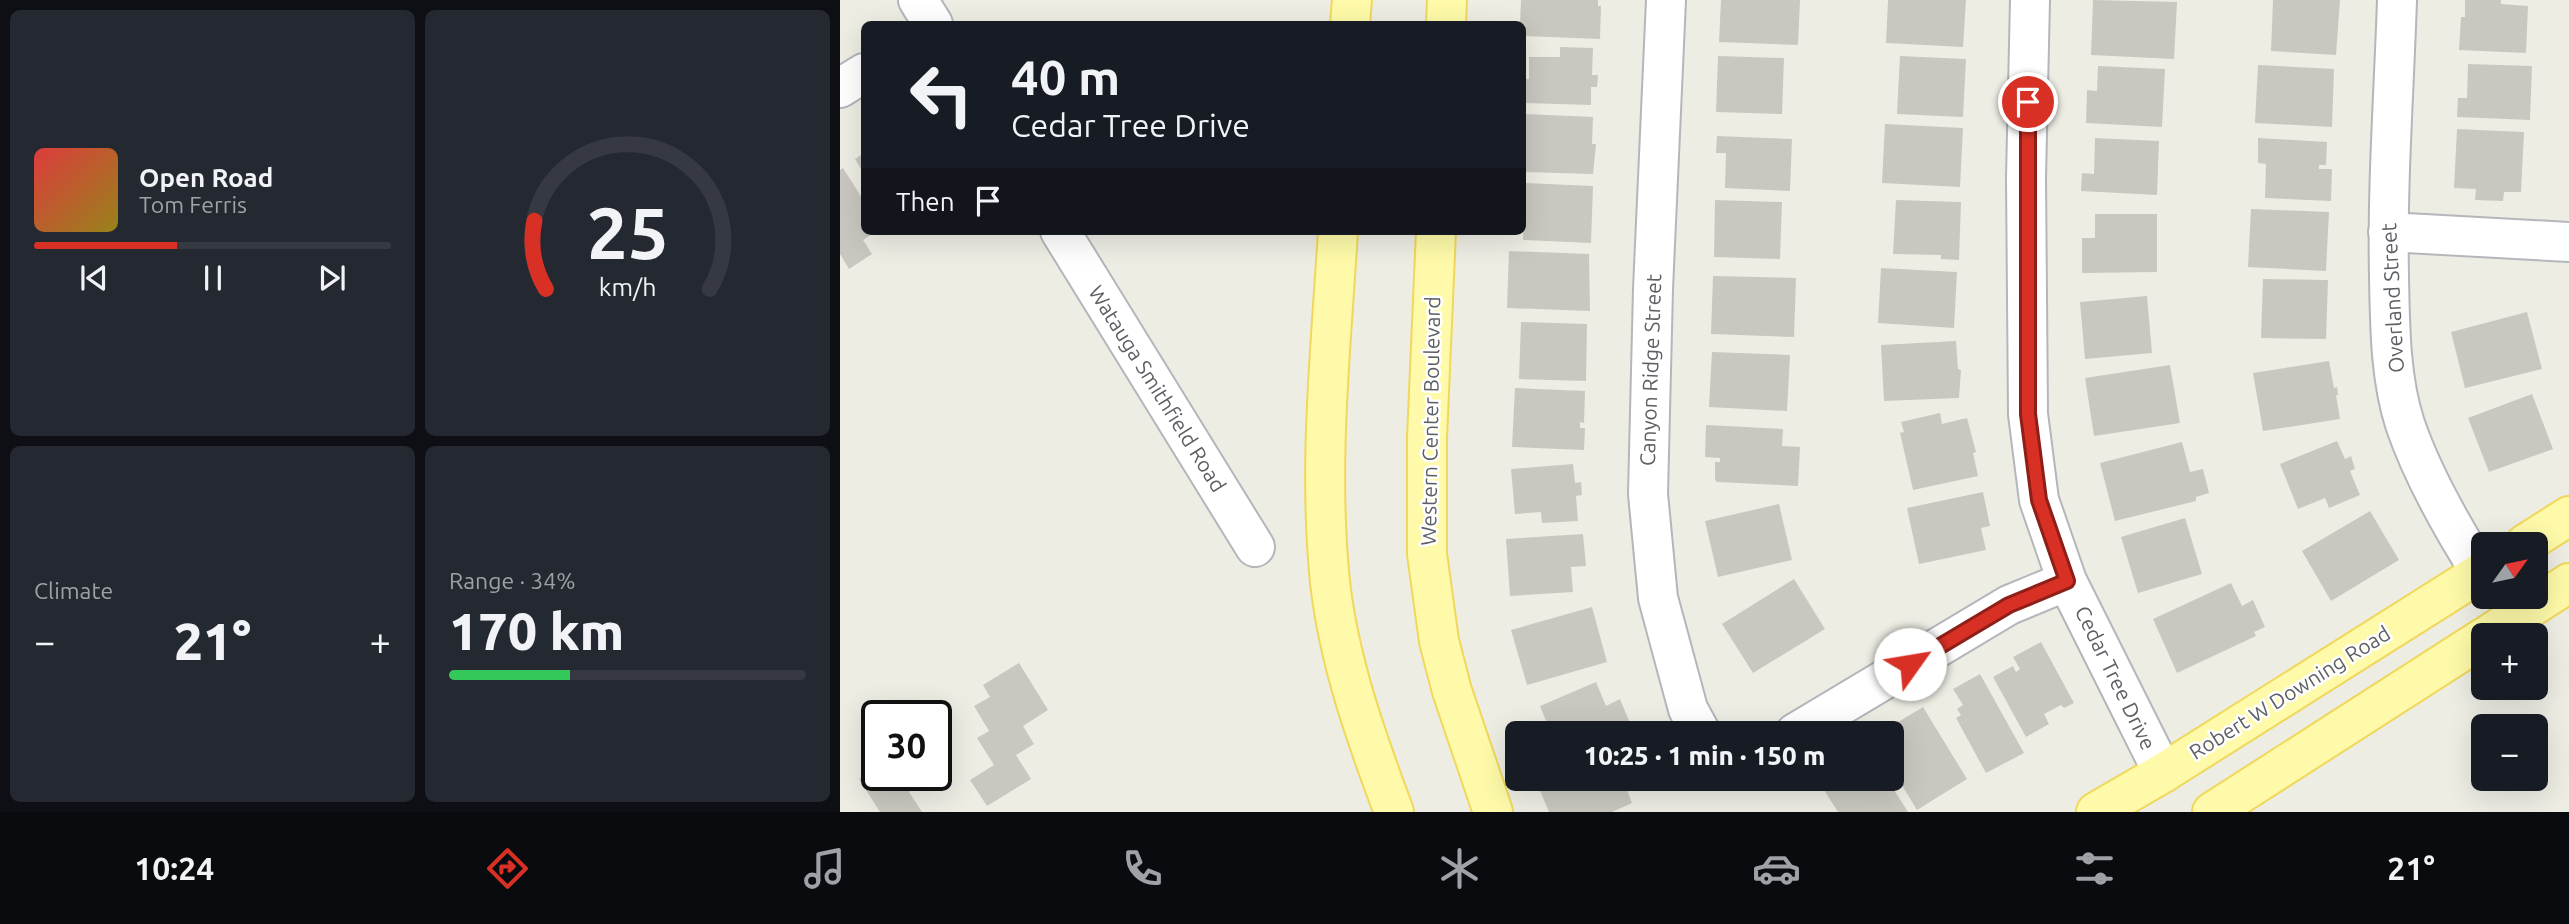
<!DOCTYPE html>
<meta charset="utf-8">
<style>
:root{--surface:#171b24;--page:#242831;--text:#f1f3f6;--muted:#9ea1a6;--line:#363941;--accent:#d93025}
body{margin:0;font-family:Ubuntu,sans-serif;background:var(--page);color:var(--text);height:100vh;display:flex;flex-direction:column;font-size:26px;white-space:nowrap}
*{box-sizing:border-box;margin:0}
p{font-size:23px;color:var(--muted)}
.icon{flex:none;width:38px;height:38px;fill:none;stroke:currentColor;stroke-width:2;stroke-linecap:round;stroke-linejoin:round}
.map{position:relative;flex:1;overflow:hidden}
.drawer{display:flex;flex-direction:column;gap:10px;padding:10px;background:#0d0f14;width:840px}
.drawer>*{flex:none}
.guide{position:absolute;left:21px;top:21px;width:665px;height:214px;border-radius:10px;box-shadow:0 7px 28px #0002;background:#171b24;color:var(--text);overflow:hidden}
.needle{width:46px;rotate:57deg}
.controls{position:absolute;left:1631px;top:532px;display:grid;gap:14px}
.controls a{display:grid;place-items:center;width:77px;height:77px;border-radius:10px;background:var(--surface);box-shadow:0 7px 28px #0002;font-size:35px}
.speed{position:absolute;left:21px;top:700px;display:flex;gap:14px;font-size:35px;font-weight:700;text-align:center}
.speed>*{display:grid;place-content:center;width:91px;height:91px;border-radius:50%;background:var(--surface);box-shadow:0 7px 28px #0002;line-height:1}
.speed .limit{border:4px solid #111;border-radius:10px;background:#fff;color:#111}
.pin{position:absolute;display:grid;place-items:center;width:60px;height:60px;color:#fff;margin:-30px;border:4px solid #fff;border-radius:50%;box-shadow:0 2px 7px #0007}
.me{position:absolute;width:77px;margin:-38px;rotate:58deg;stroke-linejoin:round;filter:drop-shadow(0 0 5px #0008)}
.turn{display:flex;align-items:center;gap:24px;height:147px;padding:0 35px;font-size:32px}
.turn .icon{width:91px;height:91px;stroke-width:2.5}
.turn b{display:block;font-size:49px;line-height:60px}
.then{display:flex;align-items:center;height:66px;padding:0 35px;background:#0003;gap:14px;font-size:26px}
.big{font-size:52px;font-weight:800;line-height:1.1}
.drawer .card{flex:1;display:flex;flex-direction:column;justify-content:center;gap:10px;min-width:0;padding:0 24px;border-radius:10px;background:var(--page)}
.drawer .dial{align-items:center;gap:0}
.dial svg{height:182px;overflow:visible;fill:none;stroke:var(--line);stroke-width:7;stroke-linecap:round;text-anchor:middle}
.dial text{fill:var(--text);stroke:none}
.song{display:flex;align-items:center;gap:21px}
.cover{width:84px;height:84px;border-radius:10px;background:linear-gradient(135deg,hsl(0 70% 55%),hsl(50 70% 35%))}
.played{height:7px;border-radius:4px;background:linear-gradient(90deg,var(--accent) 40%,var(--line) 40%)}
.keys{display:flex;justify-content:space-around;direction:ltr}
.heat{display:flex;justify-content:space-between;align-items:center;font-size:38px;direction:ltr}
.charge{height:10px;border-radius:5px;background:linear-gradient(90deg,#34c759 34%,var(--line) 0)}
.drawer .tiles{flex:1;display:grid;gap:10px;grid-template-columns:repeat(2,1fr)}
.trip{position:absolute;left:665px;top:721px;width:399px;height:70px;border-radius:10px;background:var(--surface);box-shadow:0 7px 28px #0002;font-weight:800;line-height:70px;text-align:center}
.dock{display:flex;height:112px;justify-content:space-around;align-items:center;background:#090b0e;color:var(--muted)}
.dock .icon{width:49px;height:49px}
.dock .current{color:var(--accent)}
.dock b{font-size:32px;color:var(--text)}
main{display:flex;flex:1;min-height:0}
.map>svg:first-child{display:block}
</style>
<main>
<section class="drawer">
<div class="tiles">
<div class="card">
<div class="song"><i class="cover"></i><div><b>Open Road</b><p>Tom Ferris</p></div></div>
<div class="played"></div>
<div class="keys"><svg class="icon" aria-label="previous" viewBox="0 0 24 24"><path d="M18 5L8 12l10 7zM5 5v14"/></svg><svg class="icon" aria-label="pause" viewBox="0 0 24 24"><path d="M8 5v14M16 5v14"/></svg><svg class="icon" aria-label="next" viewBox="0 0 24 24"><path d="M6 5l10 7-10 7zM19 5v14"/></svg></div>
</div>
<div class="card dial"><svg viewBox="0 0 100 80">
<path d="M14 69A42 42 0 1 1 86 69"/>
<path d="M14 69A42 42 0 0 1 9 39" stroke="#d93025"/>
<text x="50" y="56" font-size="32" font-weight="700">25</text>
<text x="50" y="72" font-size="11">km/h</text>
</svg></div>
<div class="card"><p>Climate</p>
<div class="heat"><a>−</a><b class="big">21°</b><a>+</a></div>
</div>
<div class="card"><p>Range · 34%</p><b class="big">170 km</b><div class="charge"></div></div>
</div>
</section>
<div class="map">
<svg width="1729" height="812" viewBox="0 0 1729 812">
<rect width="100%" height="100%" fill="#eeede4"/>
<path fill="#cac7c1" d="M681,0H758V6H761L760,39L682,36V24H680Z
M881,0H960L958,45L879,42Z
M1048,0H1126L1123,47L1046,43Z
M1253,0L1337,2L1334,59L1251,55Z
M1433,0H1500L1496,55L1431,51Z
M1625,0H1661V4L1688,6L1686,53L1619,50L1621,17H1625Z
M720,47L753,48L752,75H758L757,87H751V105L682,103V79H689V57H720Z
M878,56L944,58L942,114L876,112Z
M1060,56L1126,59L1123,117L1057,114Z
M1628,64L1692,66L1690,120L1617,117L1618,98H1627Z
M1418,65L1494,69L1492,127L1415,123Z
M1258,66L1325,69L1322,127L1246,123L1247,90L1257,91Z
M682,114L753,117L752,144H756L753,174L682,172Z
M1045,124L1123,128L1120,187L1042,183Z
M1617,129L1684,132L1681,192H1664L1663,201L1635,200L1636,189L1614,188Z
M877,136L952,139L950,191L885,188L886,153H876Z
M1255,138L1319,141L1317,195L1241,191L1242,173L1254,174Z
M1418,138L1487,142L1486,165H1479V169H1492L1491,201L1425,198L1426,164L1418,163Z
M24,153V174L15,159Z
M3,168L24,201V231H37L23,240L32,254L9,269L0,254V170Z
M685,183L753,186L751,243L683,240Z
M875,200L942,202L940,259L874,257Z
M1056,200L1121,202L1119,260L1101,259V255L1053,254Z
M1411,209L1489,212L1486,271L1408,267Z
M1255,214H1317V272L1242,273V238H1255Z
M669,251L749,254L750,311L667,308Z
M1041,268L1117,272L1114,328L1038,323Z
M873,276L956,278L954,337L871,334Z
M1423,279L1488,280L1486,339L1421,338Z
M1307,296L1312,353L1245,359L1240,302Z
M1687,312L1702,369L1625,388L1611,332Z
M681,322L747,324L746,381L679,379Z
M1116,341L1118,369L1121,370L1119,398L1044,401L1041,345Z
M872,352L950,355L947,411L869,407Z
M1489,361L1494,388L1497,387L1498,395H1496L1500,419L1423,431L1413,373Z
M1330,365L1340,423L1254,436L1245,378Z
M675,388L745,391L744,423L740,422V428H745L744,450L672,447Z
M1692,394L1713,449L1649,472L1628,418Z
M1100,413L1102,424L1127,418L1136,452L1133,453L1138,476L1073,490L1060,433L1064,432L1061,422Z
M866,425L943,429L942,446L960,447L958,486L877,482L875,480V462H880V458L865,457Z
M1497,441L1505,459L1511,456L1515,469L1510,471L1520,495L1489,508L1485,498L1458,509L1440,464Z
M1342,442L1350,472L1363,469L1369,493L1356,497V501L1275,521L1260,463Z
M733,464L735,483L741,482L742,495L736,496L738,521L702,523L701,512L675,514L671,469Z
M1143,492L1150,526L1141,528L1146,550L1079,564L1067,508Z
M939,504L952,560L878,577L865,521Z
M1530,511L1559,560L1491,601L1462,551Z
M1345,518L1362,574L1298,593L1281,537Z
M743,534L746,566L731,567L733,592L670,596L666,539Z
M954,579L985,629L913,673L882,624Z
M1391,583L1402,606L1413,600L1425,627L1414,632L1416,636L1337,673L1313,619Z
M752,607L767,662L687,685L671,630Z
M1201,642L1234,703L1224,708L1221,705L1204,714L1209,724L1186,737L1153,677L1173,666L1176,672L1180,669L1173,657Z
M179,663L208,710L183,726L194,744L176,755L191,779L147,806L130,780L154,765L137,738L149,731L134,706L150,697L143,685Z
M1140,674L1184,753L1146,773L1116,718L1121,715L1117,709L1123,705L1113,689Z
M756,682L766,706L780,699L792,728L780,733H711L700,706Z
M1083,707L1127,779L1077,810L1052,769V733H1040Z
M37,754V775H86L89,780L69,792L82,812H40L19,779L36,768L29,759Z
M701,779H783L792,803L772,812H709L696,781Z
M977,779H1047L1068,812H998Z"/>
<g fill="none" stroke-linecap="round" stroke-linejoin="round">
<defs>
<path id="minor" d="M78,0L93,24
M826,0L813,289L808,494L818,598L848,709L861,733
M1190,0L1186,178L1188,414L1199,500L1227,581L1323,773
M1557,0C1554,92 1547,185 1549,277C1550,325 1550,378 1565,424C1583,477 1613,529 1643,576
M0,88L24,73
M220,231L415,547
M1548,232L1729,242
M955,733L1169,605L1227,581"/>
<path id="major" d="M510,24L512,0
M606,24L607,0
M498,231C491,347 478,465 490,582C499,662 526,737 554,812
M596,231L587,438V554L599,641L612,691L653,812
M1685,544L1729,516
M1648,635L1729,583
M1256,812L1323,773L1643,571
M1372,812L1643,638"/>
</defs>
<use href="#minor" stroke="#b4b6bb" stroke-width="42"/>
<use href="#major" stroke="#f0d85c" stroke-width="42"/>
<use href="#minor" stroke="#fff" stroke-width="38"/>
<use href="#major" stroke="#fefaa9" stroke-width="38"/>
</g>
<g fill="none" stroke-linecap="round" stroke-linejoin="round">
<defs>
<path id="route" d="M1070,664L1169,605L1227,581L1199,500L1188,414V102"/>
</defs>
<use href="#route" stroke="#8d1f18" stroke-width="18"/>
<use href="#route" stroke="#d93025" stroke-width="12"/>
</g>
<g text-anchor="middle" stroke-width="5" stroke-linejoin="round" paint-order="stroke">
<g font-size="21" fill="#5c5f64" stroke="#fff">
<text transform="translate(1553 298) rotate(-93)" y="7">Overland Street</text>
<text transform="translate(811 370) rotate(-88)" y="7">Canyon Ridge Street</text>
<text transform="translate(317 389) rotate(58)" y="7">Watauga Smithfield Road</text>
<text transform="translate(591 421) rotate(-89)" y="7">Western Center Boulevard</text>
<text transform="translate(1275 678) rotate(64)" y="7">Cedar Tree Drive</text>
<text transform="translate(1450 693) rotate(-32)" y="7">Robert W Downing Road</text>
</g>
</g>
</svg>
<div class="controls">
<a><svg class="needle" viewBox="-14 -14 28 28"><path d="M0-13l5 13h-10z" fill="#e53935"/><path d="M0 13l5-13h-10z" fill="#9ea1a6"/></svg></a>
<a>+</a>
<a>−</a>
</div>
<div class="speed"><div class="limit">30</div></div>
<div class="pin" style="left:1188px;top:102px;background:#d93025"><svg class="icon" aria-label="arrive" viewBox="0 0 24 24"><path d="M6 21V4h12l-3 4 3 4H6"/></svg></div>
<svg class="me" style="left:1070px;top:664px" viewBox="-20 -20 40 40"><circle r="19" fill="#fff"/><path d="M0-13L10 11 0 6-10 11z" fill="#d93025"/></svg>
<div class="trip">10:25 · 1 min · 150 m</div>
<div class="guide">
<div class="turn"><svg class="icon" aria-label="left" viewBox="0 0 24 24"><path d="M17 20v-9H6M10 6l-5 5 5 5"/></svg><div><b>40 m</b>Cedar Tree Drive</div></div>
<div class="then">Then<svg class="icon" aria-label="arrive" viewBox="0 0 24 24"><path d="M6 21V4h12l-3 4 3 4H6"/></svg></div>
</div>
</div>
</main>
<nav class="dock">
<b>10:24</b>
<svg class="icon current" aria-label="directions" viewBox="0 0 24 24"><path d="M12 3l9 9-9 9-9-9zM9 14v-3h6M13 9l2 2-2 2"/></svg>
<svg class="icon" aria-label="music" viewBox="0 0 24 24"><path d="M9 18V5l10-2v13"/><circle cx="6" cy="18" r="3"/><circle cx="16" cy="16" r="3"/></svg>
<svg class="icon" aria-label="phone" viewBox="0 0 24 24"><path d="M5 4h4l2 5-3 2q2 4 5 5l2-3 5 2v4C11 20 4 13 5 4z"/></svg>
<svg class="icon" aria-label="climate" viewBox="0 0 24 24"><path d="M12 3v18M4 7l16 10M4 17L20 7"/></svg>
<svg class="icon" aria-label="car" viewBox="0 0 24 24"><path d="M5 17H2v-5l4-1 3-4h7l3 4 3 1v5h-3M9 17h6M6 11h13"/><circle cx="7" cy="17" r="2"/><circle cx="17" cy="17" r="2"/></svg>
<svg class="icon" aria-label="filters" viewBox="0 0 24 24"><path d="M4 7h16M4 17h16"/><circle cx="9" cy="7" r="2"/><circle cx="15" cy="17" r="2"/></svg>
<b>21°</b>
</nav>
